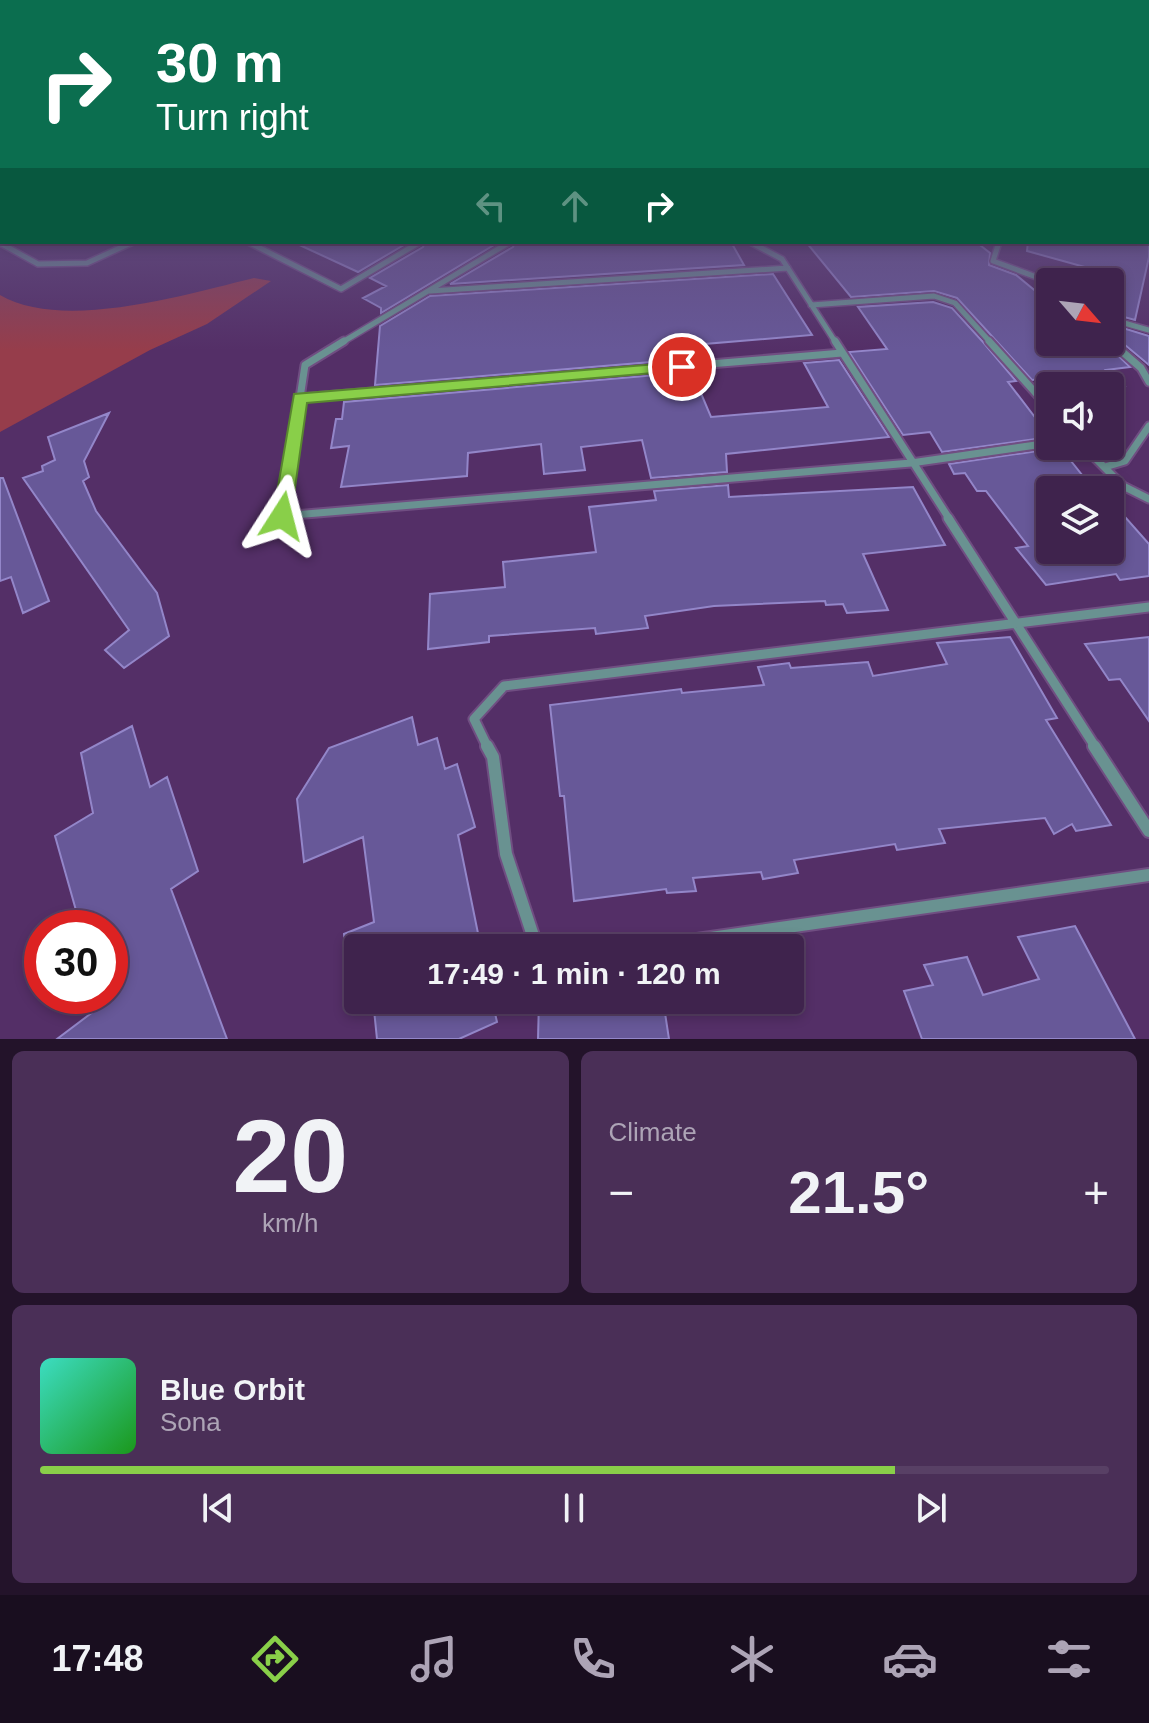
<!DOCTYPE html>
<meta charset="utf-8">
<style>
:root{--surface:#3f234d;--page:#4a2f57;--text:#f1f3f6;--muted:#ada4b6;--line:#584065;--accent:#89cf49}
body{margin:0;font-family:Helvetica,sans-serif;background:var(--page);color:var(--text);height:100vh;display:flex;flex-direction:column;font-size:30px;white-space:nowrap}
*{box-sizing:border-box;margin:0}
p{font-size:26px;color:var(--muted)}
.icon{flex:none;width:44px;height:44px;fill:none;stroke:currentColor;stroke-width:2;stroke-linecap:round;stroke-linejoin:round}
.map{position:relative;height:1039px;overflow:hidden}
.side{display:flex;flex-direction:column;gap:12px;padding:12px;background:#23132a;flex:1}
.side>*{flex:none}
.top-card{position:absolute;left:0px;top:0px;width:1150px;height:244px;box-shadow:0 4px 12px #0003,0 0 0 2px var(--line);background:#0b6e4f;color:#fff;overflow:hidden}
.needle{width:52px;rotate:118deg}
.controls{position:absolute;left:1036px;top:268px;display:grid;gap:16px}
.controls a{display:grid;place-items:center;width:88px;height:88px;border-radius:8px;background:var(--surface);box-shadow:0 4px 12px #0003,0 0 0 2px var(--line);font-size:40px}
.speed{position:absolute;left:24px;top:910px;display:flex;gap:16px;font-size:40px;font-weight:700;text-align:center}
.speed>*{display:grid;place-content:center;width:104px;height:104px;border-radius:50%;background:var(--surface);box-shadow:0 4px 12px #0003,0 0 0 2px var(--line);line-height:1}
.speed .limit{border:12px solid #d22;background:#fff;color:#111}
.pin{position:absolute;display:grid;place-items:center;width:68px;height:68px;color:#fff;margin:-34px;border:4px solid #fff;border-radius:50%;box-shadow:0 2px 8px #0007}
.me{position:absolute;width:88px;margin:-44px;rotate:9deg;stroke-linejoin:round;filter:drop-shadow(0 0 6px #0008)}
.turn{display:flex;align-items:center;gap:28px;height:168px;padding:0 24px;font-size:36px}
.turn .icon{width:104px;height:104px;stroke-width:2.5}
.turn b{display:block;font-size:56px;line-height:68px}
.lanes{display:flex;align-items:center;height:76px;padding:0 24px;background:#0003;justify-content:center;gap:40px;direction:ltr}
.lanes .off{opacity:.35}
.big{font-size:60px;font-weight:800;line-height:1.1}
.side .card{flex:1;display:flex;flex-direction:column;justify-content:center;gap:12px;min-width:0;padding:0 28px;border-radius:12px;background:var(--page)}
.side .dial{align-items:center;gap:0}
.dial b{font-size:104px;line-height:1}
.song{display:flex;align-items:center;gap:24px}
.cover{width:96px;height:96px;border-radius:12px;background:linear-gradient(135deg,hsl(170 70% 55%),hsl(120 70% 35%))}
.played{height:8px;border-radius:4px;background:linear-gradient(90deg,var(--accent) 80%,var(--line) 80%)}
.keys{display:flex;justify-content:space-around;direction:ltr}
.heat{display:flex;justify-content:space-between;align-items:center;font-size:44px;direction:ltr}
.side .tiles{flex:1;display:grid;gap:12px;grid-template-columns:1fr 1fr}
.card:last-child{grid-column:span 2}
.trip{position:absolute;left:344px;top:934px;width:460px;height:80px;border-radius:8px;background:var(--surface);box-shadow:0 4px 12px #0003,0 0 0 2px var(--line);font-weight:800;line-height:80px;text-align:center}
.dock{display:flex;height:128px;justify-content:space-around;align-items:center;background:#190e1f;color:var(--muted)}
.dock .icon{width:56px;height:56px}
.dock .selected{color:var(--accent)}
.dock b{font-size:36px;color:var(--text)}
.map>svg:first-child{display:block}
</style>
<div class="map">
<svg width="1149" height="1039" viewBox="0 0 1149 1039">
<rect width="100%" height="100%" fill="#542f67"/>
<path fill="#963d4b" d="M254,278L271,281L207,324L150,350L0,432V295C63,332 187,294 254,278Z"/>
<path fill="#675898" stroke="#9386c9" stroke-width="2" d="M293,242H409L358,272Z
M425,242H499L381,313V308L363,298L386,286L370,278L423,247Z
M515,242H731L744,265L450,284L513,247Z
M806,242H976L990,253L989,265L1016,275L1050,303V342H1104L1130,367L1106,370L1124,386H1082L1073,376L1032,380L957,298L934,291L851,297Z
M1028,242H1149V257L1135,320L1113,314V287L1108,282L1110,274L1027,251Z
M773,274L812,335L681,346L687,359L375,385L380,326L430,296Z
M933,302L952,308L983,342L1016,381L1008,382L1050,437L942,452L930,432L903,435L849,352L887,349L858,307Z
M1113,325L1149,336V365L1113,335Z
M839,360L889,437L726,454L727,472L651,478L642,440L581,447L585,470L544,474L541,444L468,453L467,476L341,487L349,446L331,448L336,419H342L344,402L692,372L711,417L828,407L804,363Z
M109,413L84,461L89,477L83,481L96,511L157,593L169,636L124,668L105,650L129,630L23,478L43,471L42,466L55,460L48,437Z
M1056,446H1059L1094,490H1050V550H1110V500L1149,544V576L1120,580L1116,574L1046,585L1016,548L1028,546L986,491H977L965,473L954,474L949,464L1051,449Z
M0,478H3L49,601L23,613L11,577L0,581Z
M728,485L729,497L913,487L945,545L863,554L888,610L847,613L843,604L826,605L825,601L714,606L645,616L648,628L596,634L595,628L489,636V642L428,649L430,594L505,587L503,562L596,552L589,507L656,500L654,491Z
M1010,637L1057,718L1046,720L1111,825L1076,831L1072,824L1054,834L1045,818L939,829L945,843L897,850L895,844L794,860L798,873L763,879L761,872L693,878L696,891L667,893L666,889L574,901L564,796H560L550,705L681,689L682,693L764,685L758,667L789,663L791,668L868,662L873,676L947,664L937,643Z
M1149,637V721L1120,679L1109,680L1085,644Z
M412,717L418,745L437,738L445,769L457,764L475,827L458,835L481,948H358V984L349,988L344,934L374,922L363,837L304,862L297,799L329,748Z
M132,726L150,787L167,777L198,871L171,889L227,1039H57L110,999V928H81L55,836L93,813L81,753Z
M1075,926L1135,1039H922L904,991L933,985L924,965L967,957L983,995L1039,979L1018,937Z
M373,1000H492L497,1022L459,1039H377Z
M539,1000H663L669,1039H538Z"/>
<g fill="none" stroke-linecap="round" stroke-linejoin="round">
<defs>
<path id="street-far3" d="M248,242L341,289L420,242
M750,242L782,259L836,343
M999,242L993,261L1050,282
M0,243L38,264L87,263L133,242
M430,291L788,268
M811,305L934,296L955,303L991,343
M1110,319L1149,330
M1110,341L1113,343
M341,343L510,242"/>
<path id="street-far2" d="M344,341L305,365L282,516L911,463L1050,443
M835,341L950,520
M989,341L1050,409
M1110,341L1141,368L1149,382
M300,398L842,353
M1083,446L1123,486L1149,499
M1105,467L1125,461L1149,426"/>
<path id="street-far1" d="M948,518L1096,748
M488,748L474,719L504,686L1149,607"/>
<path id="street" d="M487,746L493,757L506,854L537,948
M1094,746L1149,831
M641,948L1149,875"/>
</defs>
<use href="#street-far3" stroke="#704e82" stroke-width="8"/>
<use href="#street-far2" stroke="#704e82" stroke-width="11"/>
<use href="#street-far1" stroke="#704e82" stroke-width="13"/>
<use href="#street" stroke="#704e82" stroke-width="16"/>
<use href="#street-far3" stroke="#699291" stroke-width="5"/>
<use href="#street-far2" stroke="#699291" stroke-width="7"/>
<use href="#street-far1" stroke="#699291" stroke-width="9"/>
<use href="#street" stroke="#699291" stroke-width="12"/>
</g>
<linearGradient id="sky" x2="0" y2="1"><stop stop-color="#2e1a39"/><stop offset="0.59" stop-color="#614d7f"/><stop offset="1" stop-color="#614d7f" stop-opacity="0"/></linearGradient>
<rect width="1149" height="350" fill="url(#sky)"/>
<path fill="#89cf49" stroke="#59872f" stroke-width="2" d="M682,362L690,367L688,370L307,403L291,516L282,524L273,516L294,394Z"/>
</svg>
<div class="controls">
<a><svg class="needle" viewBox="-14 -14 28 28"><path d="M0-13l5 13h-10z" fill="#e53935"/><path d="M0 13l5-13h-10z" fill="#ada4b6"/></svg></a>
<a><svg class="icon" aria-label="sound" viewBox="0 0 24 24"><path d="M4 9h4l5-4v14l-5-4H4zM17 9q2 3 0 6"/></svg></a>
<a><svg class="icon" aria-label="layers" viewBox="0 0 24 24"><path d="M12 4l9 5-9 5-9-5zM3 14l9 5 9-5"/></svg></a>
</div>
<div class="speed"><div class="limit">30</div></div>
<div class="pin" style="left:682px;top:367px;background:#d93025"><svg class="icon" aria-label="arrive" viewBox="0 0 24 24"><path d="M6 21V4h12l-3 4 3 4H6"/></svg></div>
<svg class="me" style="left:282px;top:516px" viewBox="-20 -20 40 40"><path d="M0-17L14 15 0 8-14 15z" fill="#89cf49" stroke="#fff" stroke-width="4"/></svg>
<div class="trip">17:49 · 1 min · 120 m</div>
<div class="top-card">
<div class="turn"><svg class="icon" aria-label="right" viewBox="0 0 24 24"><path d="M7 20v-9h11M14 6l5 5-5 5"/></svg><div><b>30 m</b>Turn right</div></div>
<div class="lanes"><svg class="icon off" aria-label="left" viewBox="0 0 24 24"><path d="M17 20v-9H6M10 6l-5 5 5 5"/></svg><svg class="icon off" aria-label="ahead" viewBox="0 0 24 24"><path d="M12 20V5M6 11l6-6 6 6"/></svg><svg class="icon" aria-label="right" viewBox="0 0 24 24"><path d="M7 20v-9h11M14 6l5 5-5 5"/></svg></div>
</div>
</div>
<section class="side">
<div class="tiles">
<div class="card dial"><b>20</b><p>km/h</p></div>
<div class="card"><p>Climate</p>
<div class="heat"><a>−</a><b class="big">21.5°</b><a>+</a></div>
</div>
<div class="card">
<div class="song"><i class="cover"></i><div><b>Blue Orbit</b><p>Sona</p></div></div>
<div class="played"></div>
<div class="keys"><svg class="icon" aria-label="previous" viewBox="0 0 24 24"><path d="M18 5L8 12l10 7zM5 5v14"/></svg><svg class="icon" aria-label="pause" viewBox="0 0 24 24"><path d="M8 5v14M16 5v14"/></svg><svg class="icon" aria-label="next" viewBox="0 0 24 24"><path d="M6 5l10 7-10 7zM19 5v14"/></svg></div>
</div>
</div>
</section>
<nav class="dock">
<b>17:48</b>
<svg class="icon selected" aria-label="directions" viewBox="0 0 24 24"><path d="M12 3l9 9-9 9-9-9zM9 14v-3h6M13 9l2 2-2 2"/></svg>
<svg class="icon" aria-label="music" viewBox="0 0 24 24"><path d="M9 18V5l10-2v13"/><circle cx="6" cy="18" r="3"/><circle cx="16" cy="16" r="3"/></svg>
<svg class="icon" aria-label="phone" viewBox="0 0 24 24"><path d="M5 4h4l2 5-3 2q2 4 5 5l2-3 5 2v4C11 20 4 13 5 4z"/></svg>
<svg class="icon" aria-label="climate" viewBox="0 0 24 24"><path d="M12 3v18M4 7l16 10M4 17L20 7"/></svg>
<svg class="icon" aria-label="car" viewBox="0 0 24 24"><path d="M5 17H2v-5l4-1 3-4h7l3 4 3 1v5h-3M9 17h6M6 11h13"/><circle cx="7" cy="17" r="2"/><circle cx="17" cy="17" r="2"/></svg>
<svg class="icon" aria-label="filters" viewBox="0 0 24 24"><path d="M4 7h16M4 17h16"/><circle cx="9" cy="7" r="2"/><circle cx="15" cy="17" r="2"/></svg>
</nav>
